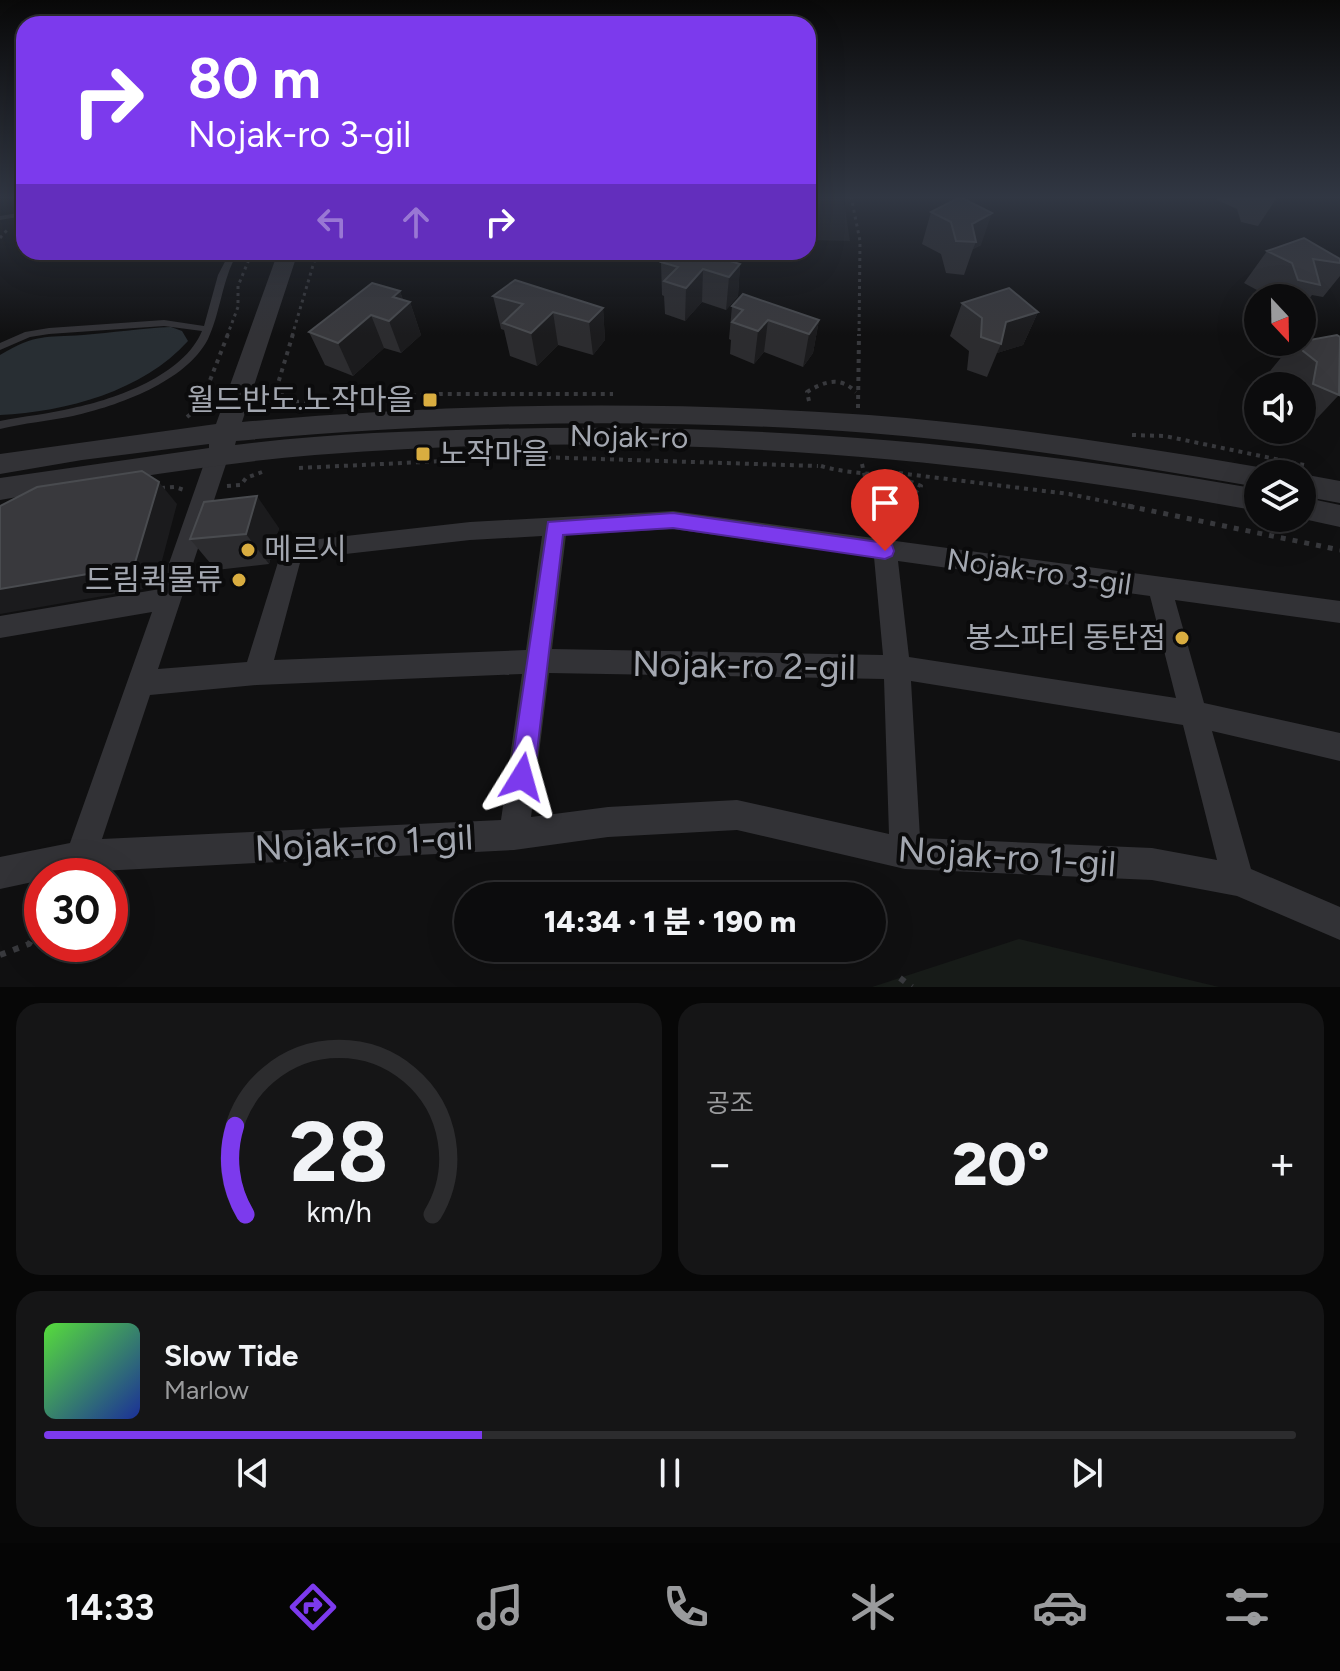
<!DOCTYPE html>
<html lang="ko">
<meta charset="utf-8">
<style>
:root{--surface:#0c0c0d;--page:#151516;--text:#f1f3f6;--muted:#9a9b9d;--line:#2c2c2e;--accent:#7c3aed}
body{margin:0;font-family:Figtree,"Noto Sans KR",sans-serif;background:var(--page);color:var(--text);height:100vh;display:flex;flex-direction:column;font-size:30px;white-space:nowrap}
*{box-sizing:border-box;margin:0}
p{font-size:26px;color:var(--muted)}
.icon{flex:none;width:44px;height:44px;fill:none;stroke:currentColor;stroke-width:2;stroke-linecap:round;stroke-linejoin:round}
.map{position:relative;height:987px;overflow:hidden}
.details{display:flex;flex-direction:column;gap:16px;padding:16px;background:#070707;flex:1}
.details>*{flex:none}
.banner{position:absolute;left:16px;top:16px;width:800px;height:244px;border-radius:24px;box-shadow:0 8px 32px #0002,0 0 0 2px var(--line);background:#7c3aed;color:#fff;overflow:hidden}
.needle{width:52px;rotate:158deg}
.tools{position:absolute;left:1244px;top:284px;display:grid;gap:16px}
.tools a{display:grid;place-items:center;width:72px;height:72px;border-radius:50%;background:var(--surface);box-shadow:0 8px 32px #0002,0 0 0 2px var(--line);font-size:40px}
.speed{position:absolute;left:24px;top:858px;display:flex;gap:16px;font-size:40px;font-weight:700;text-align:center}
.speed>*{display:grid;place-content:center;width:104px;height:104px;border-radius:50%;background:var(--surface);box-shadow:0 8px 32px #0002,0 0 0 2px var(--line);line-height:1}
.speed .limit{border:12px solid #d22;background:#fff;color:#111}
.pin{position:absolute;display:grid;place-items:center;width:68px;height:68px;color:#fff;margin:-82px -34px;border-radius:50% 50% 50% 0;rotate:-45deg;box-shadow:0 0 8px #0007}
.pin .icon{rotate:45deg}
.me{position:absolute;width:88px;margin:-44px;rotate:8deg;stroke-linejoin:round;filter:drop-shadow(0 0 6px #0008)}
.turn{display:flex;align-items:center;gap:28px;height:168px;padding:0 40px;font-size:36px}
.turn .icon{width:104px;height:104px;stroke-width:2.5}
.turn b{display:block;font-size:56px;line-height:68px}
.lanes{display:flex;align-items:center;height:76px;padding:0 40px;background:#0003;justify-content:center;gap:40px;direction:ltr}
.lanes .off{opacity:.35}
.big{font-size:60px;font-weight:800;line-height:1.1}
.details .widget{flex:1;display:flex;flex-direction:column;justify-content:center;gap:12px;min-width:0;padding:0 28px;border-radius:24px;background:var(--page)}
.details .dial{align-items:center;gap:0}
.dial svg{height:208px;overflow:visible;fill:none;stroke:var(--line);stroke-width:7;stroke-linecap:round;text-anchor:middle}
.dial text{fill:var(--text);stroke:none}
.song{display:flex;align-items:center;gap:24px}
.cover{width:96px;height:96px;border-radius:12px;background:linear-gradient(135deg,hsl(110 70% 55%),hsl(230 70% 35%))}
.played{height:8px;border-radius:4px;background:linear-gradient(90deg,var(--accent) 35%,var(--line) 35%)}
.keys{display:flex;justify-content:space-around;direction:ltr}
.heat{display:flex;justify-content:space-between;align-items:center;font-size:44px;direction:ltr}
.details .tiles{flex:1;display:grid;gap:16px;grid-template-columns:1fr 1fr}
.widget:last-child{grid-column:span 2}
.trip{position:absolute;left:454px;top:882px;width:432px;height:80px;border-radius:40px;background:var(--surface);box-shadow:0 8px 32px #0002,0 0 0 2px var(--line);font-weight:800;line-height:80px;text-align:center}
.tabs{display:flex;height:128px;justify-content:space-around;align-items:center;background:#050505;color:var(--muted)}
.tabs .icon{width:56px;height:56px}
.tabs .active{color:var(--accent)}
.tabs b{font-size:36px;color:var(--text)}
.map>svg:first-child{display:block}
</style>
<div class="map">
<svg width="1340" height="987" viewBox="0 0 1340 987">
<rect width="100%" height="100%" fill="#101011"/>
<path fill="#1c1c1e" d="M808,196H843L850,241L808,240Z"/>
<path fill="#171b18" d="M1019,939L1219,987H872Z"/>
<path fill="#282e33" d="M171,327L182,331L188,341C143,391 66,412 0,415V355C37,333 44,338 83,335C112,333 141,328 171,327Z"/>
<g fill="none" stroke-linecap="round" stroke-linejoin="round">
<path stroke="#38393d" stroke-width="3" stroke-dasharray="3 4" stroke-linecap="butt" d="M851,196L860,241L859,336
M0,238L9,228
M227,336L238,307V286L252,252
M292,336L317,252"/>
<path stroke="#38393d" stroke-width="4" stroke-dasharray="4 5" stroke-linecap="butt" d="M293,334L276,390L295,402L438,394H613
M809,401L807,392C825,381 840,376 856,392
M858,408L859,334
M187,417L200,406L228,334
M1132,435L1165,436L1304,465
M538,457L818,466
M862,464L872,508
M821,466C854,476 890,471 921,486L916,492L873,490L865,479
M299,468L526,457
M890,472L1069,494L1138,508
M227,486L241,485L246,478L262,472
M161,488L175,487L187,491"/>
<path stroke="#38393d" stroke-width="5" stroke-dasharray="5 7" stroke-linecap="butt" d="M871,506L878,529
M1128,506L1340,550"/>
<path stroke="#38393d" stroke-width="6" stroke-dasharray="6 8" stroke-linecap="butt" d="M0,955L29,944L42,922
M900,978L912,987"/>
<path fill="#323236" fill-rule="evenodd" d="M24,212V216L0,220V216Z
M230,252H238C222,279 221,311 208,339C186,382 117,406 73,416C49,421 24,423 0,429V421C24,416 49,414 73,408C116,399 184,375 202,331L164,326L49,334L30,337L0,350V343L25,332L49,328L164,320L204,326L218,275Z"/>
<path fill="#323236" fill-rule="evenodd" d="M217,450L224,453L228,458L158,669L247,662L284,543L470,522L673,511L1340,601V623L1175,600L1204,703L1340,733V761L1212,731L1251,869L1340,907V940L1237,896L1152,880L905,869L737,830L608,837L514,850L81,872L42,876V880L0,889V857L70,843L152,612L0,638V616L160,589L206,458L210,453ZM673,529L874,557L883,655L552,649L566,535ZM542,536L526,650L274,660L301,559L470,540ZM898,561L1150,596L1176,698L909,657ZM549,673L884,679L889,834L737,800L608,807L531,817ZM522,674L501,820L102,839L150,695L257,685ZM911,681L1183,725L1217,860L1152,848L920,838Z"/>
<path fill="#323236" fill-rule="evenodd" d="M278,252H298L242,422C451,403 660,400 869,415C1000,425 1129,445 1258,467L1268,470L1270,474H1258V487C1129,465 1000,443 869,433C658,417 447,421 236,441L235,445C321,434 407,431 494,429C751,422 1005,444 1258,489V511C947,453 631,429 315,455C209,464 104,482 0,500V478L209,448V444L82,460L0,474V454L216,424Z
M1302,474L1340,481V503L1302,496Z
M1302,497L1340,505V527L1299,518H1302Z"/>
</g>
<path fill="#2c2c2f" d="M1218,196H1278L1258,226L1241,222L1237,209L1217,200Z
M960,197L981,245L973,249L964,275L946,273L941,254L922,244L931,212Z
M1267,251L1340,259V276L1323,297L1312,295L1302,308V298H1269L1268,296L1244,283Z
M661,262L740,264L738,296L726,310L702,302L685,321L665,314L664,296L662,295Z
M400,291L403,300L410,302L421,335L401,353L384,348L353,376L325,365L309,332Z
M493,296L603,308L605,340L593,355L558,345L537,366L510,356L504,330L501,329Z
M962,303L1038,312L1023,345L997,353L987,377L967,370L969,351L950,336Z
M732,306L819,320L813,353L803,367L764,352L754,364L730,354L731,340L729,339Z
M1337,335L1340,396H1338L1308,428L1302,425V386H1278L1266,376L1293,343Z
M279,528L269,564L216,570L190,539Z"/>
<path fill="#1b1b1d" d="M992,213L981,245L973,249L976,242L972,224Z
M740,264L738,296L726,310L729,277Z
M703,269L702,302L685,321L686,288Z
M400,291L405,307L410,302L421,335L401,353L389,321L393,297Z
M603,308L605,340L593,355L589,322Z
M553,312L558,345L537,366L531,333Z
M1038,312L1023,345L997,353L1001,344L1006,322Z
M371,315L384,348L353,376L338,343Z
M768,320L764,352L754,364L758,331Z
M819,320L813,353L803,367L809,334Z
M159,482L177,504L155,587L0,614V589Z
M257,496L279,528L269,564L246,534Z"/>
<path fill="#39393d" stroke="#494b4f" stroke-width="2" d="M960,197L992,213L972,224L976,242L956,241L951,222L931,212Z
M1304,238L1340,259V263L1313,259L1320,285L1298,280L1292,263L1267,251Z
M672,252H701L740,264L729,277L703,269L686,288L664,281L678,267L661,262Z
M515,280L603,308L589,322L553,312L531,333L503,323L523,304L493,296Z
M372,283L400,291L393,297L410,302L389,321L371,315L338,343L309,332Z
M1009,288L1038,312L1006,322L1001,344L981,337L982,318L962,303Z
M743,294L819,320L809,334L768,320L758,331L732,322L743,310L732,306Z
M1337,335L1340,337L1339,395L1313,384L1317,362L1293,343Z
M142,471L159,482L134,566L0,589V506L37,487Z
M257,496L246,534L190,539L204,502Z"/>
<linearGradient id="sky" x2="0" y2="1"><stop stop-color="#090909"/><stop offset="0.59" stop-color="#313743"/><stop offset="1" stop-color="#313743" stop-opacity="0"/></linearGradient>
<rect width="1340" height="335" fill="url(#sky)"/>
<path fill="#7c3aed" stroke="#51269a" stroke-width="2" d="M673,513L885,543L892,545L894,551L892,556L885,559L673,528L563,535L534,777L531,786L522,789L514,786L510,777L548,522Z"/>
<g fill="#d9ad40" stroke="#0b0b0c" stroke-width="3">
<rect x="422" y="392" width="16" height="16" rx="4"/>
<rect x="415" y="446" width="16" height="16" rx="4"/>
<circle cx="248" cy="550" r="8"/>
<circle cx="239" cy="580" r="8"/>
<circle cx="1182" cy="638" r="8"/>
</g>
<g text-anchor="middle" stroke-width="8" stroke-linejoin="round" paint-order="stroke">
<g font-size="30" fill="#a3a7b0" stroke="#0b0b0c" text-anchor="end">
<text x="414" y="410">월드반도.노작마을</text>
<text x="439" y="464" text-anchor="start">노작마을</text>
<text x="264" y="560" text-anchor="start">메르시</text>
<text x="223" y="590">드림퀵물류</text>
<text x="1166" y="648">봉스파티 동탄점</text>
</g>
<g font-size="30" fill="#a3a7b0" stroke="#0b0b0c">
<text transform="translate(629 437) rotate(1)" y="10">Nojak-ro</text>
<text transform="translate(1039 572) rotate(8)" y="10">Nojak-ro 3-gil</text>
</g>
<g font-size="36" fill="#a3a7b0" stroke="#0b0b0c">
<text transform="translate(744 665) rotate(1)" y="13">Nojak-ro 2-gil</text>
<text transform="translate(364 842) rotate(-3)" y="13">Nojak-ro 1-gil</text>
<text transform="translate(1007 856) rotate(4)" y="13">Nojak-ro 1-gil</text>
</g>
</g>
</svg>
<div class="tools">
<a><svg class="needle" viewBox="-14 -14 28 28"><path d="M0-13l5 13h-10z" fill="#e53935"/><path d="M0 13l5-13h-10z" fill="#9a9b9d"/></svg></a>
<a><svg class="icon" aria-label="sound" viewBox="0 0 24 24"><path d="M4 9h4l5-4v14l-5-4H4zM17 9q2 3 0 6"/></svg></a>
<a><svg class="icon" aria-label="layers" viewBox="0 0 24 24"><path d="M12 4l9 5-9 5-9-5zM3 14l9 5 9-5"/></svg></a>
</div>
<div class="speed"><div class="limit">30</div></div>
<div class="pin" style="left:885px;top:551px;background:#d93025"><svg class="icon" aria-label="arrive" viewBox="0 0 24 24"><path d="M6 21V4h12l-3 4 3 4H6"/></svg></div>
<svg class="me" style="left:522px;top:777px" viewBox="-20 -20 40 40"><path d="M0-17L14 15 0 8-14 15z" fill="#7c3aed" stroke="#fff" stroke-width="4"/></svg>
<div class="trip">14:34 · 1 분 · 190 m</div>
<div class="banner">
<div class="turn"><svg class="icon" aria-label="right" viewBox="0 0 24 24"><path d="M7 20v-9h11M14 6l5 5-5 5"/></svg><div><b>80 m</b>Nojak-ro 3-gil</div></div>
<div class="lanes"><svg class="icon off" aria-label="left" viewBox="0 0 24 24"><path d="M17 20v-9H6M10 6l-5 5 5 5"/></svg><svg class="icon off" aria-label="ahead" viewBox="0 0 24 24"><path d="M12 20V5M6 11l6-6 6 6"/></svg><svg class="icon" aria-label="right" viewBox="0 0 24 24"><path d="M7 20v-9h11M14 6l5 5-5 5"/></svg></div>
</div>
</div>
<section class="details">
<div class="tiles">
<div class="widget dial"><svg viewBox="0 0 100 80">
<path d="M14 69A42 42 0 1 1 86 69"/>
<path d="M14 69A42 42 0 0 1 10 35" stroke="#7c3aed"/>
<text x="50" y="56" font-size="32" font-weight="700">28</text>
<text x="50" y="72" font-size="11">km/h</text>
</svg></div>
<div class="widget"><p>공조</p>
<div class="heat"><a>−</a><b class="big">20°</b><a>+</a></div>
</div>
<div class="widget">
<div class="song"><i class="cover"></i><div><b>Slow Tide</b><p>Marlow</p></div></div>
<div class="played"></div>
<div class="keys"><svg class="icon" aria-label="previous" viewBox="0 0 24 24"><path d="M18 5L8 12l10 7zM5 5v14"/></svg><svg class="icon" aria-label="pause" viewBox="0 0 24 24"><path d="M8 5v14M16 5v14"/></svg><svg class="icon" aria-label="next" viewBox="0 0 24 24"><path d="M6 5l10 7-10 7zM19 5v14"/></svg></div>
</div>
</div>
</section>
<nav class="tabs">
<b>14:33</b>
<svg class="icon active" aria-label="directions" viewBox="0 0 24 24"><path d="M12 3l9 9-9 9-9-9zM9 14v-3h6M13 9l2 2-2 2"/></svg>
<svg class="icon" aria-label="music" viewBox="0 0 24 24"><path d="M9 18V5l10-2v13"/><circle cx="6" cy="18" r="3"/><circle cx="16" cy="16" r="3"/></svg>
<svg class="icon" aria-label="phone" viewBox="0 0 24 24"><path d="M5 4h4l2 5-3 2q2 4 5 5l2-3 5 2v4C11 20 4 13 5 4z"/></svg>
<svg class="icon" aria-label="climate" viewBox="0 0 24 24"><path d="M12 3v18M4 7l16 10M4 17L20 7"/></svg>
<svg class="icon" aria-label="car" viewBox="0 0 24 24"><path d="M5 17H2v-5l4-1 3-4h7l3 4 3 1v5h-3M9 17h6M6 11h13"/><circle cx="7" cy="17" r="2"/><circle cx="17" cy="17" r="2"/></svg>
<svg class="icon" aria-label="filters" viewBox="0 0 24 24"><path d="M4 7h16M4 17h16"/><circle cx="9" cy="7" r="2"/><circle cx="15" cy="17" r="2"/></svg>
</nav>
